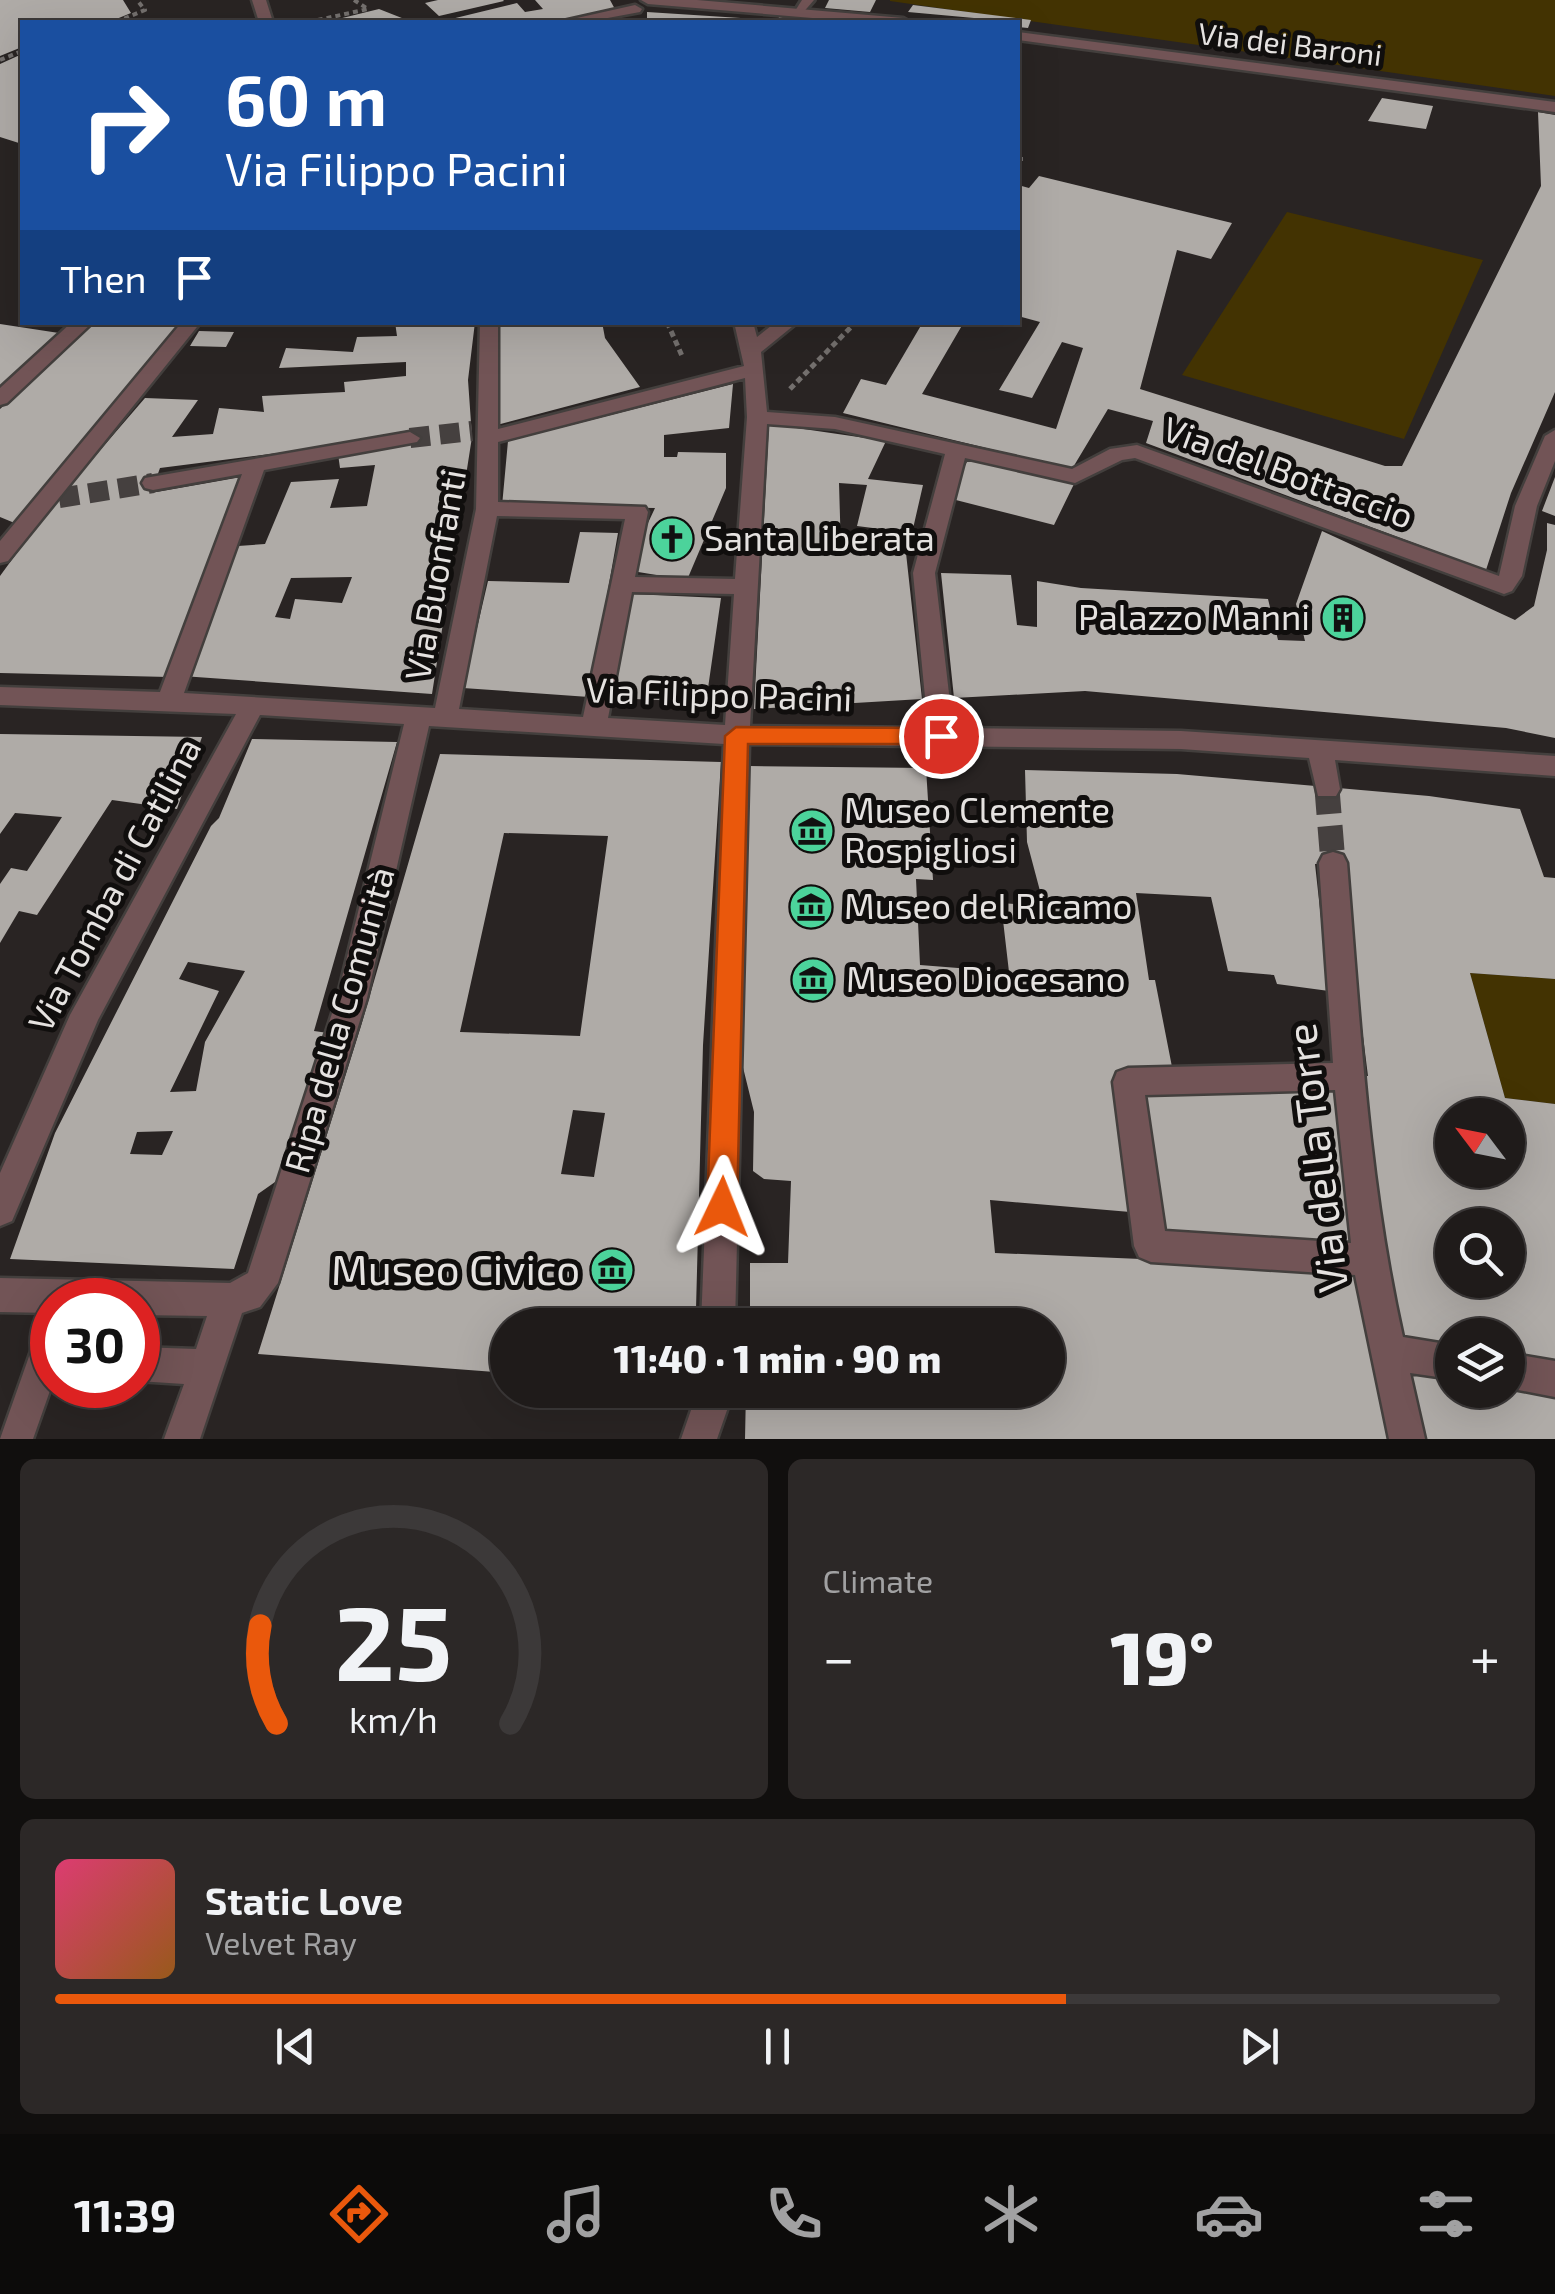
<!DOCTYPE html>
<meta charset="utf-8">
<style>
:root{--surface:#1f1b1a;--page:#2c2827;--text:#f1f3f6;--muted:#a1a1a2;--line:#3c3939;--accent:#ea580c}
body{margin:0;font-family:"Exo 2",sans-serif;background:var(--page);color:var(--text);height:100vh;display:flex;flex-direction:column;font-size:38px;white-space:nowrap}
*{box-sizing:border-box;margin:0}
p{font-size:32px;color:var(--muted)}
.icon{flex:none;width:55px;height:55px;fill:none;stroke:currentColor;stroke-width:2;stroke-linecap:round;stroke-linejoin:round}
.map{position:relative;height:1439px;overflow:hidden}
.drawer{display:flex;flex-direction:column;gap:20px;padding:20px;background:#110f0e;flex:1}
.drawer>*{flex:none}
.hud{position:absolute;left:20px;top:20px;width:1000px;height:305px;border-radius:0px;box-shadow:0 10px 40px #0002,0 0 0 2px var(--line);background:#1a4fa0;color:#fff;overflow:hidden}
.needle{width:65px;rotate:302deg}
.tools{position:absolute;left:1435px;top:1098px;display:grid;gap:20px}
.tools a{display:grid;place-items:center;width:90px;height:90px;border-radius:50%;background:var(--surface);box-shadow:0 10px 40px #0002,0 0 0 2px var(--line);font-size:50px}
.speed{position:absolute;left:30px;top:1278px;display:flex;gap:20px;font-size:50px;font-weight:700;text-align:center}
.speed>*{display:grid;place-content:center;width:130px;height:130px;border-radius:50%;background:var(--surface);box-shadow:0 10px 40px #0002,0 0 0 2px var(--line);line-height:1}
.speed .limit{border:15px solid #d22;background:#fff;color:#111}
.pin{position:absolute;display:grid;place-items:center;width:85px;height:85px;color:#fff;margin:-42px;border:5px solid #fff;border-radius:50%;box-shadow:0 2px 10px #0007}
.me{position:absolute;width:110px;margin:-55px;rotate:2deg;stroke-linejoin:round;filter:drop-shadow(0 0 8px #0008)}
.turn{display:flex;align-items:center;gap:35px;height:210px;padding:0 40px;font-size:45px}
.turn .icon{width:130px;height:130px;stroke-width:2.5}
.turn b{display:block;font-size:70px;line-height:85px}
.then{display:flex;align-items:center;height:95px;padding:0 40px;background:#0003;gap:20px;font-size:38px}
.big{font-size:75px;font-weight:800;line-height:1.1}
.drawer .card{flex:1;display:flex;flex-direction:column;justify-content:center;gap:15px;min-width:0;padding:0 35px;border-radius:15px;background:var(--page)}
.drawer .dial{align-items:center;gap:0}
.dial svg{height:260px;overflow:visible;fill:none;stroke:var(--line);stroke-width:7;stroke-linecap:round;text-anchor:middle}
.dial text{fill:var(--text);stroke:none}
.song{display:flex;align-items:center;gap:30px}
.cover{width:120px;height:120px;border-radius:15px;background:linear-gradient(135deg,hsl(340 70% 55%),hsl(30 70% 35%))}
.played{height:10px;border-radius:5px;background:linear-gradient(90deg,var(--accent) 70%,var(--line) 70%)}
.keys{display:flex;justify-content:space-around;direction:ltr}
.heat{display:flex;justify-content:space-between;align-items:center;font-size:55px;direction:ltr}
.drawer .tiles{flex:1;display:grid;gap:20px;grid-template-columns:1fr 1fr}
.card:last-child{grid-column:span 2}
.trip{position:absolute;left:490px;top:1308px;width:575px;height:100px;border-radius:50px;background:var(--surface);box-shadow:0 10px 40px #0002,0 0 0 2px var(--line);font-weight:800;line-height:100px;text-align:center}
.tab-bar{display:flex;height:160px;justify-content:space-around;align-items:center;background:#0c0b0a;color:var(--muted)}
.tab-bar .icon{width:70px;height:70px}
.tab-bar .on{color:var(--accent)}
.tab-bar b{font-size:45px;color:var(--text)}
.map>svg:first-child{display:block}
</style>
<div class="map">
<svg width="1555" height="1439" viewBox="0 0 1555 1439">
<rect width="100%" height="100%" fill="#292423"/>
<path fill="#433302" d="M1555,0V96L890,1V0Z
M1287,212L1483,260L1404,439L1182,375Z
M1470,973L1555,979V1104L1505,1098Z"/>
<path fill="#afaba7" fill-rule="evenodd" d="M0,0H123L131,13L109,22H22V47L0,56Z
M438,0H503L504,1L439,16L425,3Z
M535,0H610L616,11L550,22H439L517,3L525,12L543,9Z
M829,0H876L870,12L825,8Z
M913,5L1031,20L1028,28L1018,27V22L908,12Z
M379,9L412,22H331L330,21Z
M647,12L770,20V22H647Z
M781,12L845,20V22H777Z
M22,54V144L0,137V64Z
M1382,98L1433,106L1426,129L1368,121Z
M1538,112L1555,115V392L1511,493L1486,570L1146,443L1153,421L1108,409L1072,469L843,413L861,379L886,385L923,322H964L922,394L1056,429L1083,348L1062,342L1032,398L999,390L1040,322L1018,316V185L1029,188L1039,176L1232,223L1211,259L1177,250L1140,389L1385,466H1402L1541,186Z
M94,322H187L17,524L0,517V409Z
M395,322H475L468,380L472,437L432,694L182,676L238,546L265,544L291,482L339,479L330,508L367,506L375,465L340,468L338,454L410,443V430L318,448L160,468L151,493L247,476L169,677L0,673V576L46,513L145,398L198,400L172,437L213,434L219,408L264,412L262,396L345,392L344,382L406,376V362L279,368L286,348L353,352L357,337L397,336ZM352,577L342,603L295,599L290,619L275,617L291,578Z
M500,322H602L605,338L640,387L493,426Z
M0,324L59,333L0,387Z
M199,331L234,332L226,347L190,346Z
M733,384L729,428L664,435V457H677L678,452L726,453V488L687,580L626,570L655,508L502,506L508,441Z
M769,424L886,441L868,479L923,485L912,533L857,526L867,485L839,483L841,551L906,553L922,699L754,709Z
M969,458L1074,484L1054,525L948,498Z
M1555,477V516L1542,511Z
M1547,523L1555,525V738L1506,728L1085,691L954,698L941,573L1011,575L1017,625L1037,627V581L1081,588L1268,599L1278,640L1305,641L1296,604L1322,531L1515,620L1534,606L1547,550Z
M580,532L618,533L589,697L463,688L488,581L569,583Z
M631,594L721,598L706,702L610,698Z
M0,734L202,737L177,809L112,800L37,915L19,911L0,943V884L11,868L27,871L62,817L15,813L0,834Z
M252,739L397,742L314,1031L328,1033L285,1175L258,1194L234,1269L10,1259L55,1133L211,826L219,818ZM188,962L245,971L205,1042L196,1091L170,1092L219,991L179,979ZM173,1131L162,1155L130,1154L137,1132Z
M440,754L721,762L703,1045L696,1309L750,1313V1263H788L791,1181L764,1179L753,1171L754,1112L736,1039L749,766L926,768L933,880L916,879L920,965L1009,972L1001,903L1044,906L1027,842L1025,770L1177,774L1429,796L1520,809L1544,877L1555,878V979L1470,973L1505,1098L1555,1104V1367L1508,1361V1335H1452V1354L1395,1347L1359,1075L1368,1076L1351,941L1333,863L1315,864L1329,991L1277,984L1274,975L1228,971L1211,897L1136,893L1149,980H1155L1173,1072L1125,1079L1142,1213L990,1200L995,1253L1358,1268L1395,1439H745L746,1390H1048V1325H508V1373L258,1354L361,1026ZM504,833L608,836L580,1036L460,1032ZM573,1110L605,1113L594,1177L561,1174ZM1452,1115H1508V1170H1452ZM1452,1225H1508V1280H1452Z
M1339,1085L1351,1247L1155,1235L1139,1089Z
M1401,1361L1452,1369V1390H1508V1377L1555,1384V1439H1420Z"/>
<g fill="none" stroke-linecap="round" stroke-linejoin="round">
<path stroke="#45403f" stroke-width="20" stroke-dasharray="20 10" stroke-linecap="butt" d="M410,438L472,431
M59,498L153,483"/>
<path stroke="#45403f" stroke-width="25" stroke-dasharray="25 12" stroke-linecap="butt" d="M1327,789L1333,863"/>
<defs>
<path id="lane" d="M802,0H814L801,15L795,11Z"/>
<path id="street" d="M252,0H266L273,22H259Z
M641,0H697L903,18L910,22H860L648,4Z
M635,5L642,9L640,12L586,22H559Z
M1018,32L1555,102V112L1018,40Z
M72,322H93L7,403L0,405V388Z
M182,322H201L8,561L0,563V541Z
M480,322H498V429L744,366L734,322H753L757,337L776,322H798L761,352L767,412L835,417L1072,469L1110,449L1137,445L1499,576L1515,506L1545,436L1555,430V461L1537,506L1522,576L1512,591L1504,594L1135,458L1122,460L1075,483L965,458L935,573L953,728L1181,731L1555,756V776L1335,760L1340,789L1336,796H1318L1309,758L1181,749L749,744L735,1325H701L724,744L429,726L367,998L278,1283L260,1307L242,1313L200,1439H164L184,1384L138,1381V1347L196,1349L207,1316L138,1315V1300H52V1313L0,1312V1278L230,1283L248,1273L337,998L404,724L260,715L98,1020L12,1221L0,1226V1173L70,1015L236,714L0,705V687L160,692L242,474L153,490L145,488L142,483L145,478L410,432L420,438L417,442L264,470L184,693L435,708L476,509ZM745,378L747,417L735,579L635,577L648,512L645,507L498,502V442ZM767,424L835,429L945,454L913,573L928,728L750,726ZM497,516L625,519L583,717L459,709ZM632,592L734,594L725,725L608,718Z
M1333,852L1343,855L1347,863C1360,1021 1368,1181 1403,1337L1452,1345V1379L1410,1373L1425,1439H1389L1355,1275L1151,1262L1139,1257L1134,1246L1113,1082L1117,1072L1128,1068L1333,1063L1319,863L1323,855ZM1335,1090L1351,1243L1165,1231L1145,1095Z
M44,1343H52V1385L33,1439H0L32,1348Z
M1508,1353L1555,1361V1397L1508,1388Z
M698,1390H734L717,1439H681Z"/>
</defs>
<use href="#lane" stroke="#433f3d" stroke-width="6"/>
<use href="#street" stroke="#433f3d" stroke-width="5"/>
<path stroke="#74706e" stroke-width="4" stroke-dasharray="5 4" stroke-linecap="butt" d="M116,22L145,10L137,0
M309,22L368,9L354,0
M0,60L22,51
M1018,159H1024"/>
<path stroke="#74706e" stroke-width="5" stroke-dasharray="6 4" stroke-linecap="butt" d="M667,322L683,358
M790,389L856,322"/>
<use href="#lane" fill="#725456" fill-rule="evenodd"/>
<use href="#street" fill="#725456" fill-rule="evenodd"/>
</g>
<path fill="#ea580c" stroke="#983908" stroke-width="2.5" d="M736,727L941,728L952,736L941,744H748L737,1207L732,1217L722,1221L711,1217L707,1207L725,736Z"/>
<defs>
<symbol id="church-disc" viewBox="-11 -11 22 22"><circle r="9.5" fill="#4cd39b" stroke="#100e0d"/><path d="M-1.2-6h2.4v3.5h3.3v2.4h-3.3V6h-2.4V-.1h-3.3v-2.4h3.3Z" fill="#111"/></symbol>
<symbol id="building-disc" viewBox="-11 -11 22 22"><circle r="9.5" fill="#4cd39b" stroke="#100e0d"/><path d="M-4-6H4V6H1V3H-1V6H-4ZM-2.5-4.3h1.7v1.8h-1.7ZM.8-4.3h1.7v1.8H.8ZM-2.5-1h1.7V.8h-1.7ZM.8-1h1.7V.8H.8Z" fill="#111"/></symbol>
<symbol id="museum-disc" viewBox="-11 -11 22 22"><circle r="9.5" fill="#4cd39b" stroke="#100e0d"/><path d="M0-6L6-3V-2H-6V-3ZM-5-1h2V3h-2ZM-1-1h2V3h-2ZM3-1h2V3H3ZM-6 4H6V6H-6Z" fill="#111"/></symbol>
</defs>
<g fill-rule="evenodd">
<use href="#church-disc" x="647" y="514" width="50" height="50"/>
<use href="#building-disc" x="1318" y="593" width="50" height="50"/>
<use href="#museum-disc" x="787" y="806" width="50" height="50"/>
<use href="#museum-disc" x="786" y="882" width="50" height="50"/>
<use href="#museum-disc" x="788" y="955" width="50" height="50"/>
<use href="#museum-disc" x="587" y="1245" width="50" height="50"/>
</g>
<g text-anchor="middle" stroke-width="10" stroke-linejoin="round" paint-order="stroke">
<g font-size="30" fill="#e5e2e0" stroke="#100e0d">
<text transform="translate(1290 45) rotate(7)" y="10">Via dei Baroni</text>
</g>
<g font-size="35" fill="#e5e2e0" stroke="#100e0d">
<text transform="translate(1288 473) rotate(20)" y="12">Via del Bottaccio</text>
<text transform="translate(436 575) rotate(-80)" y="12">Via Buonfanti</text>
<text transform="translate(719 695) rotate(2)" y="12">Via Filippo Pacini</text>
<text transform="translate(115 885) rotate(-62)" y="12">Via Tomba di Catilina</text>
<text transform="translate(340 1020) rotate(-74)" y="12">Ripa della Comunità</text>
</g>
<g font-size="35" fill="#e5e2e0" stroke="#100e0d" text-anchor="start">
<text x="704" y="551">Santa Liberata</text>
<text x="1310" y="630" text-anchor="end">Palazzo Manni</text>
<text x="844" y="823">Museo Clemente<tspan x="844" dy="40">Rospigliosi</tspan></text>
<text x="844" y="919">Museo del Ricamo</text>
<text x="846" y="992">Museo Diocesano</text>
</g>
<g font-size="42" fill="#e5e2e0" stroke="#100e0d">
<text transform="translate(1317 1158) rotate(-97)" y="15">Via della Torre</text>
</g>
<g font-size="42" fill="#e5e2e0" stroke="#100e0d" text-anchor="end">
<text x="580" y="1285">Museo Civico</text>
</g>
</g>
</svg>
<div class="tools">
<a><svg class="needle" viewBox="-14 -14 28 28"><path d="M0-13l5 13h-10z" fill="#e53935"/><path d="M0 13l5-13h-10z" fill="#a1a1a2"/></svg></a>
<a><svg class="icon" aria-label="search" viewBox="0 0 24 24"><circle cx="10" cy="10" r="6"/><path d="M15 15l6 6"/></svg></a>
<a><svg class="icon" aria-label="layers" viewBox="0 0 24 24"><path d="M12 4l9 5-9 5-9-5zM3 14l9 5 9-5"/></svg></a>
</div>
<div class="speed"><div class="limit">30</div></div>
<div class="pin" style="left:941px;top:736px;background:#d93025"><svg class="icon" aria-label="arrive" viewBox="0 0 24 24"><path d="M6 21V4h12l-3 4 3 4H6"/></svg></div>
<svg class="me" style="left:722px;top:1207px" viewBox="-20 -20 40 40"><path d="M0-17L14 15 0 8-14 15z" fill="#ea580c" stroke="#fff" stroke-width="4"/></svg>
<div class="trip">11:40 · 1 min · 90 m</div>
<div class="hud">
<div class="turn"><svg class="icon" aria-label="right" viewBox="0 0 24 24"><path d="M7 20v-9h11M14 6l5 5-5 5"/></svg><div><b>60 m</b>Via Filippo Pacini</div></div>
<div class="then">Then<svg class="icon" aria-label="arrive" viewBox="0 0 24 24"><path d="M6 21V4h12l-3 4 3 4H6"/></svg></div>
</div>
</div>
<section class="drawer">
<div class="tiles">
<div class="card dial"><svg viewBox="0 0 100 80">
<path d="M14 69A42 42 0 1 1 86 69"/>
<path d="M14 69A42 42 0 0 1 9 39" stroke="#ea580c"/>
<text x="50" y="56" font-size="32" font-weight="700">25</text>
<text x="50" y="72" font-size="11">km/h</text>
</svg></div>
<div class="card"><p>Climate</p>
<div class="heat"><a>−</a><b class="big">19°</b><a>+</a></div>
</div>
<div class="card">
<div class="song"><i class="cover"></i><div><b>Static Love</b><p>Velvet Ray</p></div></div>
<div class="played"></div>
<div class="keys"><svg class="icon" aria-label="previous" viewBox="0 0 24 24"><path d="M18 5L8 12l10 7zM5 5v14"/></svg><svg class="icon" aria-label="pause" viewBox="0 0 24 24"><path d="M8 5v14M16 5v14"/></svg><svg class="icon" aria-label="next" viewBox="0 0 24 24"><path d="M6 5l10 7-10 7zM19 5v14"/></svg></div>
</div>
</div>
</section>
<nav class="tab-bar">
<b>11:39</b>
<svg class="icon on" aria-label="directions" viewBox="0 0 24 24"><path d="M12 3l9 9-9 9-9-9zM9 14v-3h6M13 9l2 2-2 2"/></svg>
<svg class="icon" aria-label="music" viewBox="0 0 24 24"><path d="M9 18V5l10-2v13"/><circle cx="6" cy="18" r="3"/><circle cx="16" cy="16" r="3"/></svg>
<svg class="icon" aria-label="phone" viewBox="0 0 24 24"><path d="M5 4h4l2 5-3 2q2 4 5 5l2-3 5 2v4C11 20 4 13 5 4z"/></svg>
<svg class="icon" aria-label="climate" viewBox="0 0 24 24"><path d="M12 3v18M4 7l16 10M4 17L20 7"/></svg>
<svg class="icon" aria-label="car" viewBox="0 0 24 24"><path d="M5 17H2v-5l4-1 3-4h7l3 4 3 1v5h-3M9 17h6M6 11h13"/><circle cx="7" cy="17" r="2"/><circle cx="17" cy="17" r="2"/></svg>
<svg class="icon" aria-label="filters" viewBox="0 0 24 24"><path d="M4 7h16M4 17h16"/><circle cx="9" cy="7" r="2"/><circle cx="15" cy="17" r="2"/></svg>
</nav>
